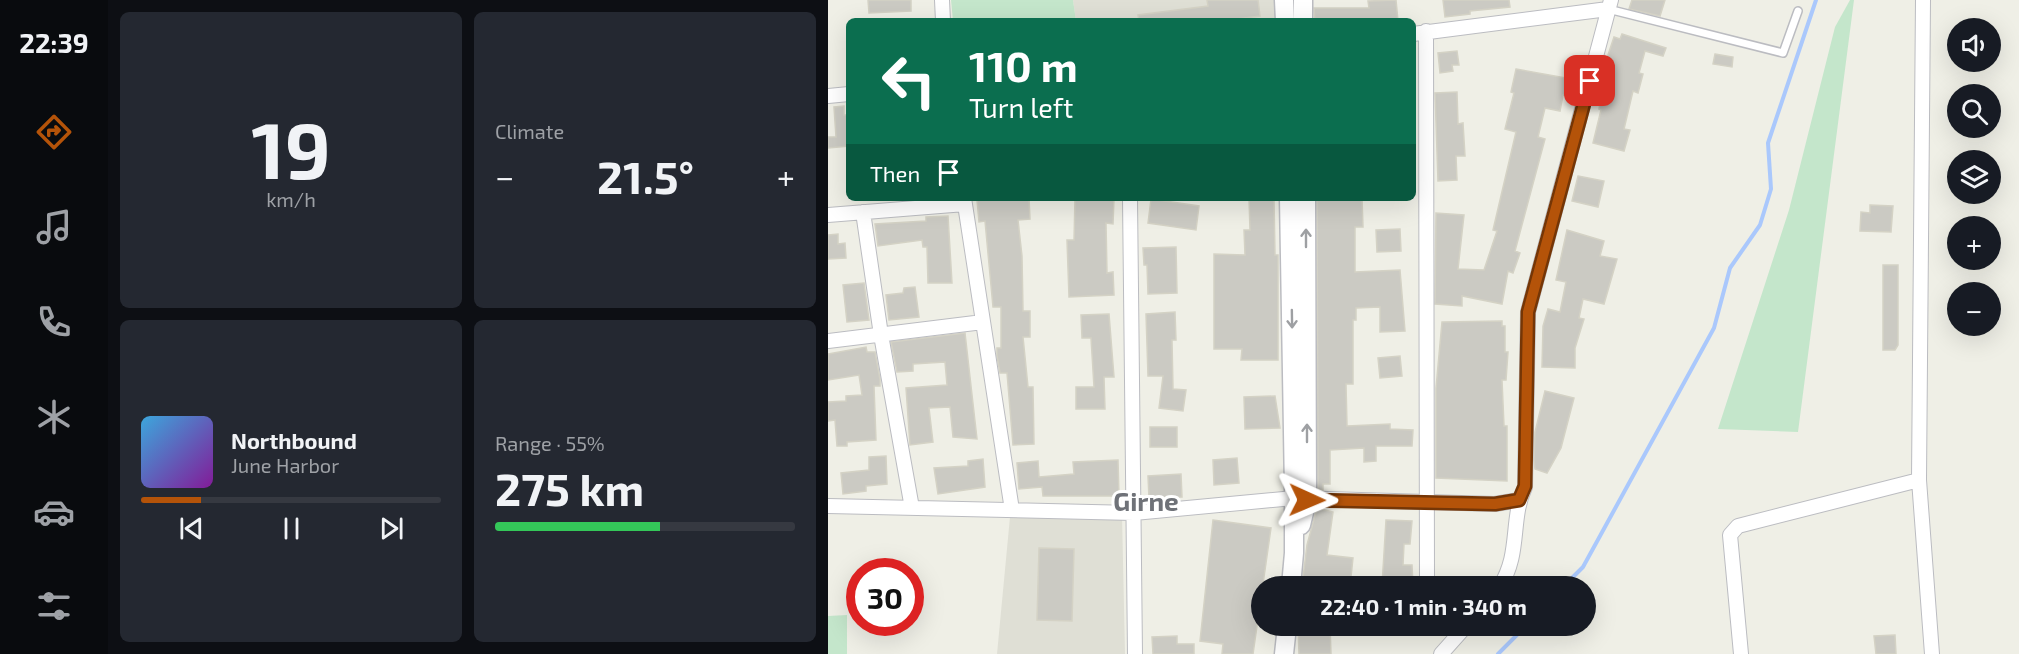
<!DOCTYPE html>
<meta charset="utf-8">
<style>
:root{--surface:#171b24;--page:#242831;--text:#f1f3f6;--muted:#9ea1a6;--line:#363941;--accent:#b45309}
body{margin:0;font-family:"Exo 2",sans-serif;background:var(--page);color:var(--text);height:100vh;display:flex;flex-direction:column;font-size:22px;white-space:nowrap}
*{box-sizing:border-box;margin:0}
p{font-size:20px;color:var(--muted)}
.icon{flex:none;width:33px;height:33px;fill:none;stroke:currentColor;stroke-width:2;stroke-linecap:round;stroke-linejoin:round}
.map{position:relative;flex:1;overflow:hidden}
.panel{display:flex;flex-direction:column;gap:12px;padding:12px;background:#0d0f14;width:720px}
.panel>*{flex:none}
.top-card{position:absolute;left:18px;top:18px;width:570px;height:183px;border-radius:9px;box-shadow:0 6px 24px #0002;background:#0b6e4f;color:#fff;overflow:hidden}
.fabs{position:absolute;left:1119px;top:18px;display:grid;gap:12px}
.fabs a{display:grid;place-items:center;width:54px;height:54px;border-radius:50%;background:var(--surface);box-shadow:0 6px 24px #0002;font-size:30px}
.speed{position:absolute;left:18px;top:558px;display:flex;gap:12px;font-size:30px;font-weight:700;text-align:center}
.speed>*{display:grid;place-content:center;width:78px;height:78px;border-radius:50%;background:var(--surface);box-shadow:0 6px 24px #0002;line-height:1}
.speed .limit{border:9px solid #d22;background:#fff;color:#111}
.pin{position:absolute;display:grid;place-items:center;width:51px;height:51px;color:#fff;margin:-26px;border-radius:12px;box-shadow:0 3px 9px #0006}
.me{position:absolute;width:66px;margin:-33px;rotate:91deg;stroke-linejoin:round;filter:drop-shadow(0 0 4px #0008)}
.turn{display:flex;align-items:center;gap:21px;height:126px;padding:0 24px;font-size:27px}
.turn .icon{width:78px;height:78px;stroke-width:2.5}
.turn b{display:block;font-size:42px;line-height:51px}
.then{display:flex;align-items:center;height:57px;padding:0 24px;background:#0003;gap:12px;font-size:22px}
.big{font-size:45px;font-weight:700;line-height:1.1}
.panel .tile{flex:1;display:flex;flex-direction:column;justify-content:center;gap:9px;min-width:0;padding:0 21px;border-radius:9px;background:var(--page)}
.panel .dial{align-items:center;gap:0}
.dial b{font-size:78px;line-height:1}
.song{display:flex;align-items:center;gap:18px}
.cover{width:72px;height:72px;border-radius:9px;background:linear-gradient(135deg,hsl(200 70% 55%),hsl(290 70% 35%))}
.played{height:6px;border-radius:3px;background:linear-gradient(90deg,var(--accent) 20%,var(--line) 20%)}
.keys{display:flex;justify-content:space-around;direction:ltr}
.heat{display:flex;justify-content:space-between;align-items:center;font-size:33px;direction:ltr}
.charge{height:9px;border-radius:4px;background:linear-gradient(90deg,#34c759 55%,var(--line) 0)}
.panel .tiles{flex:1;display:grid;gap:12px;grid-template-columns:repeat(2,1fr)}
.trip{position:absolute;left:423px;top:576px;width:345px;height:60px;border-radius:30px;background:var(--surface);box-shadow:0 6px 24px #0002;font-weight:700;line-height:60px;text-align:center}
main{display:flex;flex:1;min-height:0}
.tabs{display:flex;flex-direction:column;width:108px;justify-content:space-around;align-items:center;background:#090b0e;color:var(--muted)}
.tabs .icon{width:42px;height:42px}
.tabs .on{color:var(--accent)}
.tabs b{font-size:27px;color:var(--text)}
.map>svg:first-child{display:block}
</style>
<main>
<nav class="tabs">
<b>22:39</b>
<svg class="icon on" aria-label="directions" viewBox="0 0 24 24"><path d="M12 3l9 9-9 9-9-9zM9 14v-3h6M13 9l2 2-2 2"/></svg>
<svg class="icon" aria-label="music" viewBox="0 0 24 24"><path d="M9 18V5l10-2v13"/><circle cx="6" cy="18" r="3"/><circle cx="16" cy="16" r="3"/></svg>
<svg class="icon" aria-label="phone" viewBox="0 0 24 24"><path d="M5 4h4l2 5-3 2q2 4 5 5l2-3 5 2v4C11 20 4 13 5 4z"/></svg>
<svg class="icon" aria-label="climate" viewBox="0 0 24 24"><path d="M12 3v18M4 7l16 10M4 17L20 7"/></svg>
<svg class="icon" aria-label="car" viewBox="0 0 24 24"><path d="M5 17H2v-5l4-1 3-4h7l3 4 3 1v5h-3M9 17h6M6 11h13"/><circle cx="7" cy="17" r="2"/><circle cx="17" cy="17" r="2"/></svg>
<svg class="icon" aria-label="filters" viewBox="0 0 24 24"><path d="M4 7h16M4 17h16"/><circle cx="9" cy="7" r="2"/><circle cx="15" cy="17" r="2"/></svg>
</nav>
<section class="panel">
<div class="tiles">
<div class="tile dial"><b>19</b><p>km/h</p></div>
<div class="tile"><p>Climate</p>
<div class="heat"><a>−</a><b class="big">21.5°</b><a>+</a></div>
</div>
<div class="tile">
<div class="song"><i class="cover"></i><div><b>Northbound</b><p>June Harbor</p></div></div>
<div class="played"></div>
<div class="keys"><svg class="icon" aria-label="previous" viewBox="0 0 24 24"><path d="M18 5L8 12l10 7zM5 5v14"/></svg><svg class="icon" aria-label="pause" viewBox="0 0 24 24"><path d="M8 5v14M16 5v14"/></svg><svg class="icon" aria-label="next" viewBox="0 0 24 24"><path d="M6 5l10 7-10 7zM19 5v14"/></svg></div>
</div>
<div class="tile"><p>Range · 55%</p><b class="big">275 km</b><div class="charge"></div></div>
</div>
</section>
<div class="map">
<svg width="1191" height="654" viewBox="0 0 1191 654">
<rect width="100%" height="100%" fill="#efefe6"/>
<path fill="#dfdfd5" d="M245,0H448V21H248Z
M294,515L297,654H169L182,517Z"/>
<path fill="#c4e6cb" d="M123,0H245L248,21H125Z
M1022,0H1026L970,432L890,429L961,210L1007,27Z
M19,615V654H0V616Z"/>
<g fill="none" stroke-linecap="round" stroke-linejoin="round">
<path stroke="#aac8fc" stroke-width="4" d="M736,586L755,567L886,328L902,268L932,225L943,189L940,143L988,0
M670,654L698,626"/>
</g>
<path fill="#cbcac3" stroke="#d4d2c5" stroke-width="1.5" d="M40,0H83V11L41,13Z
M379,0H430L432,16L393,21H311L310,15L380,6Z
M568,0L570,21H487L486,8H541L540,1Z
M615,0H681L682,7L642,11V14L617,17Z
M804,0H837L832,16L801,9Z
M794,34L838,48L835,56L817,51L811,73L815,74L810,93L805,91L796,129L802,130L796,151L765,143L773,110L771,109L780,55L786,37L792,39Z
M629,51L631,65H624L625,71L612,73L610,53Z
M887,54L905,57L904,67L885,64Z
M688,69L744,79L740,96L735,95L732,111L717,108L710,137L717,139L687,251L692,253L685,273L680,271L674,304L634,296V306L607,304L608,213L636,215L630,269L656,270L669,231L665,230L688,132L677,129L686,93L683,92Z
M629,92L630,124L635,123L637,156H628L629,180L610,181L607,93Z
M16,106V115H21V146L0,148V137H8L6,107Z
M750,176L776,181L770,207L744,201Z
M201,198L202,219L190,220L194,256L195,311H202V337H195L200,387H205L206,444L185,445L179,373H172L169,356V348H173V307H165L157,221L151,222L149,200Z
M247,198H286L285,224L278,223L279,273L285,272L286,295L241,297L239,240H246Z
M421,198H446L447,255H450V360H413L414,349H386V254L417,255L416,230H422Z
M489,198H534L535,227H527V272L572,270L577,331L552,332V307L528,308V320H525V384H518L519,426L562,424V429L585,430L584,446H548V461L536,462V448L502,450V484H495V490H490Z
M323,199L371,206L368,230L320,223Z
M1042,205L1065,206L1063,232L1032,231L1033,212L1042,213Z
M120,216L124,283H100L99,247H95L94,240L50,246L47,224L98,221V217Z
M572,229L573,251L549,252L548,230Z
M739,230L776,241L772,256L789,259L776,304L755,299L751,318L756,319L747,348V368L714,367L715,326L720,309L732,312L738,282L728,280Z
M10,234V244L17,243L18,258L0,259V235Z
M348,247L349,293L320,294L319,265H316L315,248Z
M1055,265H1070V345L1067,350H1055Z
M36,283L41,320L19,322L15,285Z
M87,287L91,317L61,320L58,295L75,293L76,288Z
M347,312L348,340H344L345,389L358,390L355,411L331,408L335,376H320L318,314Z
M281,314L286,377H276L277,409H248V387H266L263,338H254L253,315Z
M674,321V326H677V352H680L678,380H674L676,426H679V481L608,478V388L614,322Z
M137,333L149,439L125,437L122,407L101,408L105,442L82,445L78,388L119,385L117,362L85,364V371L69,372L63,342Z
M38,347L39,352H47L52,379V386H46L48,440L19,442V446H9L7,420L0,421V402L18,401V396L34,395L31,375L0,380V354Z
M572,356L574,376L552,378L550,358Z
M717,391L746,398L733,448L719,473L707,469L706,459L707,432Z
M447,396L452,428L417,429L416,397Z
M322,427H349V447H322Z
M58,456L59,484L38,486V491L15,494L13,473L41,470V457Z
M409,458L411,483L386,485L385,460Z
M155,459L157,487L110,494L106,468L140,466V461Z
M290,460L291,496H215L214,487L191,489L189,463L210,461L211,477L246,474L245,462Z
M353,474L354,497L321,498L320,476Z
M489,508L505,512L499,555L525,558L522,586H474L479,545Z
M385,520L443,528L425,654H394L395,644L372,641Z
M558,520L584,521L582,544H576L575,565H584L585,586H554Z
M211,548L246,549L244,621L209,620Z
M470,626H502L503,654H471Z
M1067,635L1068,654H1048L1046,636Z
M349,636V644H366V654H325L324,637Z"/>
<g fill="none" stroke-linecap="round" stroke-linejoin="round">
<defs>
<path id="service" d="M780,9L955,53L970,11"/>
<path id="minor" d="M114,0L115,21
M1095,0L1091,480L1104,654
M598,31L599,586
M585,34L780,9
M0,96L21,94
M136,198L184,510
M302,198L307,654
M35,212L53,335L84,508
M0,215L137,204
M0,341L155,322
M0,506L306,513L466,498L667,504L691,500
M672,586C693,554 682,519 697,487L700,312L783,0
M613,654L638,626
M913,654L902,535L910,526L1091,480"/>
<path id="tertiary" d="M456,0L457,21
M475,0V21
M461,198L466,490V553L463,586
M473,525L479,500L478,198
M456,654L459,626"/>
</defs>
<use href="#service" stroke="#bbbcc1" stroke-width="10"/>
<use href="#minor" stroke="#bbbcc1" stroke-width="16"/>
<use href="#tertiary" stroke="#bbbcc1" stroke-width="21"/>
<use href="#service" stroke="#fff" stroke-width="7"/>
<use href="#minor" stroke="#fff" stroke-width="14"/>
<use href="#tertiary" stroke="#fff" stroke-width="18"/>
</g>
<defs><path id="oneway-shaft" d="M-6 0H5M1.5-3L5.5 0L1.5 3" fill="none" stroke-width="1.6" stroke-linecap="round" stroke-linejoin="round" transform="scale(1.5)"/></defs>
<g stroke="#9ea0a3">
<use href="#oneway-shaft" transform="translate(478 238) rotate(-90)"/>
<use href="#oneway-shaft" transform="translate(464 319) rotate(89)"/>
<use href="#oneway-shaft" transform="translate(479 433) rotate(-90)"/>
</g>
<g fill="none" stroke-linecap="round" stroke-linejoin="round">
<defs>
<path id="route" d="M479,500L667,504L691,500L697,486L700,312L762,81"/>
</defs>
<use href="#route" stroke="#753606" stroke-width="15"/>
<use href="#route" stroke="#b45309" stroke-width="10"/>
</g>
<g text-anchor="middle" stroke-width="6" stroke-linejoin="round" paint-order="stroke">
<g font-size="26" font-weight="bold" fill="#6f7278" stroke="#fff">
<text x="318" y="511">Girne</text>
</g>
</g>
</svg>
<div class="fabs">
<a><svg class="icon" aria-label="sound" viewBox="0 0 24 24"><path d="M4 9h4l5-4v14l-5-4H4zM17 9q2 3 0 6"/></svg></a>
<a><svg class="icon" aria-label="search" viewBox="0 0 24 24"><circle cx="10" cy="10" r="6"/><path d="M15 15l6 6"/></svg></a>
<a><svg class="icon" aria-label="layers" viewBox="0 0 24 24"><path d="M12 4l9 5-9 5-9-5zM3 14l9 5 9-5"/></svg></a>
<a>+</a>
<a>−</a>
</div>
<div class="speed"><div class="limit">30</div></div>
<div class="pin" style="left:762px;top:81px;background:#d93025"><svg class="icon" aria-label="arrive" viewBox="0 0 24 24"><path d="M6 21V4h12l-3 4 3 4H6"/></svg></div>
<svg class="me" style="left:479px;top:500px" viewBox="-20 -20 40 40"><path d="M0-17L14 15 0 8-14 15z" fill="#b45309" stroke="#fff" stroke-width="4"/></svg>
<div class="trip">22:40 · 1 min · 340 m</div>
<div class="top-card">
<div class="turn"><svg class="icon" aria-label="left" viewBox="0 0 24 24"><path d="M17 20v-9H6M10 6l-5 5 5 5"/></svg><div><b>110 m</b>Turn left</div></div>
<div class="then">Then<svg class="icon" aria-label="arrive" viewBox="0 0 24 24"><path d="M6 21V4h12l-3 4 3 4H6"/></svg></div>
</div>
</div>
</main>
